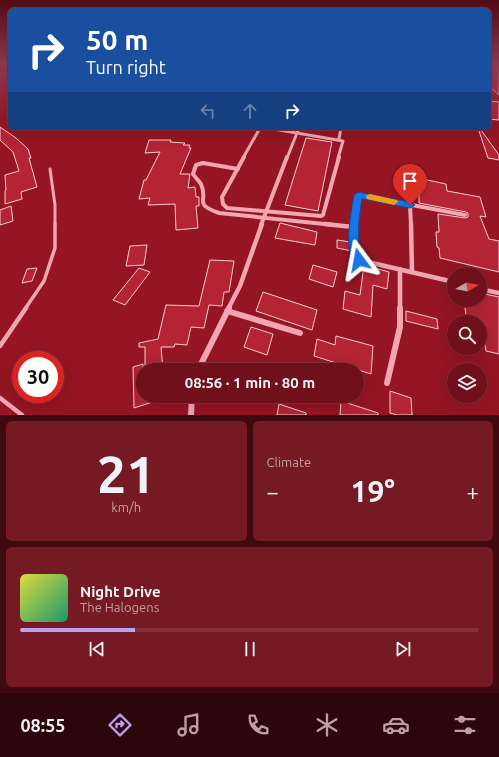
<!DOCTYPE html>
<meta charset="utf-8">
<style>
:root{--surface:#70101b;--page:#751924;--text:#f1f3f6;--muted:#c09da3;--line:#82303a;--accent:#bca0f2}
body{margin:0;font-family:Ubuntu,sans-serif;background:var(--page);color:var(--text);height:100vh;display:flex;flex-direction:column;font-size:15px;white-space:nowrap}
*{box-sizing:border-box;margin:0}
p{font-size:13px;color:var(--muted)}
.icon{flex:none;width:22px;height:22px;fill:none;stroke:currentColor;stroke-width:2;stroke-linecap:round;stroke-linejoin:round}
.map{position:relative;height:415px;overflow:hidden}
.panel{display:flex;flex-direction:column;gap:6px;padding:6px;background:#3e090f;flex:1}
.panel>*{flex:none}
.top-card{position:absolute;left:8px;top:8px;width:483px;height:122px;border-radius:6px;box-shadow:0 4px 16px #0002,0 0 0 1px var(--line);background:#1a4fa0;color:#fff;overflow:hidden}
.needle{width:26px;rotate:81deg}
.buttons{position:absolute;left:447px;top:267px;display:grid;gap:8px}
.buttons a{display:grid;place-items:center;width:40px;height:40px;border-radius:50%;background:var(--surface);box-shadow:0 4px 16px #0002,0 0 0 1px var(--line);font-size:20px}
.speed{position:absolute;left:12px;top:351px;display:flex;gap:8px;font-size:20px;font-weight:700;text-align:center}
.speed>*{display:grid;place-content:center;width:52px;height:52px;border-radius:50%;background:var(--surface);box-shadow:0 4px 16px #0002,0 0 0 1px var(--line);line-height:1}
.speed .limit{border:6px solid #d22;background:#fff;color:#111}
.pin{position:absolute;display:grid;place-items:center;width:34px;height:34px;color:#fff;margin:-41px -17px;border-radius:50% 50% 50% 0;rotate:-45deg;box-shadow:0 0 4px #0007}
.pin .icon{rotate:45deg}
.me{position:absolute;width:44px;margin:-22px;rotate:347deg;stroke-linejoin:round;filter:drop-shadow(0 0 3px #0008)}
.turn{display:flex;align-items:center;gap:14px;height:84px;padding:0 12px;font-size:18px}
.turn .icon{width:52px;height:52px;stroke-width:2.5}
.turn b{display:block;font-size:28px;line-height:34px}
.lanes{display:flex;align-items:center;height:38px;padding:0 12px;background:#0003;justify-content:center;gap:20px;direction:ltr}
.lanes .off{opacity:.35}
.big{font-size:30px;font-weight:700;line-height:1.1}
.panel .tile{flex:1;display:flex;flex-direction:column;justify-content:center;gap:6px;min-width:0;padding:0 14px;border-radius:6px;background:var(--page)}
.panel .dial{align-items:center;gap:0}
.dial b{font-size:52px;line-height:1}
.song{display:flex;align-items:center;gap:12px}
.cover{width:48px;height:48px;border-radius:6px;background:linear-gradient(135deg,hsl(60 70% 55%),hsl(160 70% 35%))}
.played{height:4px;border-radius:2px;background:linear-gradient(90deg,var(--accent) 25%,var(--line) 25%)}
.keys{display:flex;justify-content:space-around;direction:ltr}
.heat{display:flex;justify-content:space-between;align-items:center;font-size:22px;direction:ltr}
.panel .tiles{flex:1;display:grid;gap:6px;grid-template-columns:1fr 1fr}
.tile:last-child{grid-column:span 2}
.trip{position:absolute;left:136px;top:363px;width:228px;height:40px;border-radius:20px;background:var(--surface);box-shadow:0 4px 16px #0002,0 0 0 1px var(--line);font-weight:700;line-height:40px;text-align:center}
.tabs{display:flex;height:64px;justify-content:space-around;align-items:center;background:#2d060b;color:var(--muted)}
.tabs .icon{width:28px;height:28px}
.tabs .on{color:var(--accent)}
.tabs b{font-size:18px;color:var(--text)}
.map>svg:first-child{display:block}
</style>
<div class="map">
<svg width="499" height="415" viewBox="0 0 499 415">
<rect width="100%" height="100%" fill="#951524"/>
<path fill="#b42435" stroke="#fccdd3" d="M489,64H499V95L489,86Z
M489,101L499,102V120L489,119Z
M0,127L16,138L28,149L31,158H29L37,187L21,192L22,199L5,204V191L6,190L5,175L19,171L13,152L0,140Z
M481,130L499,155V160L488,158L479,131Z
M306,138L332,142L318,211L285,205Z
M149,140H171L170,142L185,143L183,145H190L189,148H191L180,174H190L188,188L195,187L196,197H199V206H196L198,228L176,230L175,204L148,205L150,198L139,199L144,180H146L160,152L145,153Z
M413,177L446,184L447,191L480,197L486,217L480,216L489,239L499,241V272L440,258L439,248L437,247L436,232H439L438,214L465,218L468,217V213L466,212L419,203V194L413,192Z
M11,206L13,221L0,225V210Z
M280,223L317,232L315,245L275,238Z
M337,240L351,242L352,251L337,248Z
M147,245L144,265L126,266L130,246Z
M210,260L234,261L229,292H224L222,306L209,305L204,328L191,327L187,345L175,344L174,347H161L163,370H145V347H139V343L158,339L166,305L199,306Z
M313,265L337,272L333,287L309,279Z
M364,265L389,272L387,289L373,285L371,317L343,309L345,291L360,295Z
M37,268L32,281L22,283L27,269Z
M139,268L150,272L125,305L113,300Z
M263,292L317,310L312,330L256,311Z
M480,293L499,297V354L486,351L480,319L466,316L464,300H480Z
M406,311L437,319L438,329L406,321Z
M251,327L273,334L267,355L244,347Z
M336,336L373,346L371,374L314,356L317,339L335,345Z
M143,364V396H164L165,398L134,408L133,367Z
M390,391L411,398L412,415H397L390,413Z
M341,401L378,413V415H340Z
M279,404L306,413V415H277Z"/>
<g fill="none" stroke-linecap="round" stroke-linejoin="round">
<path stroke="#f1a6b0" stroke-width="3" d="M50,169L55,205V225"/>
<path stroke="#f1a6b0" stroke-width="3.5" d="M25,309L44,281L55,248V224"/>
<path stroke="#f1a6b0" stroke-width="4.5" d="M0,346L26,308
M0,398L22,415"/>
<path stroke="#f1a6b0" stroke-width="3" d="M268,128L343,141L338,158
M339,139L341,128
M243,158L260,128
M287,158L299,128"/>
<path stroke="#f1a6b0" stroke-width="4" d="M244,157L222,197L223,204L227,208L321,216L323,215L339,157
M238,169L203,163L196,165L193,174C195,177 199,181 201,184C209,202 192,203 219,213L334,225
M410,205L411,225
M261,225L287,157
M353,225L359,195L465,215"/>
<path stroke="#f1a6b0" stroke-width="4.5" d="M325,224L353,227L356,257L359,260L454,282
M411,224L412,272
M353,227V224
M400,269V309
M480,289L499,293
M228,309L240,286L262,224"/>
<path stroke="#f1a6b0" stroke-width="6" d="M227,311L300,333
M198,370L229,308
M387,383L400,327V308
M191,415L192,396"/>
</g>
<linearGradient id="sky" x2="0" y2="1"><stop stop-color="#520c14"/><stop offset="0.52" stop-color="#8e3b50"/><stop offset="1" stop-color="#8e3b50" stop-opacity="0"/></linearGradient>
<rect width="499" height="122" fill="url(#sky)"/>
<path fill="#1a73e8" stroke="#114b97" d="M358,192L410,202L415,205L410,208L362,199C359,219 355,242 364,260L363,263C339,271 352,206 354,195Z"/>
<path fill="#f59e0b" d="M370,194L397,200L398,202L394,205L367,199L366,197L367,195Z"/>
</svg>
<div class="buttons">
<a><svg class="needle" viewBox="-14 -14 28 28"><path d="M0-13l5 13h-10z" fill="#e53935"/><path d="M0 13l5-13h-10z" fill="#c09da3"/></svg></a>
<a><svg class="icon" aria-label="search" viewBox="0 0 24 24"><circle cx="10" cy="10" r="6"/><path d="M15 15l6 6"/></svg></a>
<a><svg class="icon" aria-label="layers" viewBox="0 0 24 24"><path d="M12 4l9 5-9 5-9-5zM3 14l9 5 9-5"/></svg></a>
</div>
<div class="speed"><div class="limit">30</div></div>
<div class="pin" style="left:410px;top:205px;background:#d93025"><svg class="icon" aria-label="arrive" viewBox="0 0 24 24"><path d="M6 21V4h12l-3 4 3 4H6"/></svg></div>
<svg class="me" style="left:359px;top:260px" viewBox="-20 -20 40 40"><path d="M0-17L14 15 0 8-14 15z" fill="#1a73e8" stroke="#fff" stroke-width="4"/></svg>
<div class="trip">08:56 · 1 min · 80 m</div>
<div class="top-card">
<div class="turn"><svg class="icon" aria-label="right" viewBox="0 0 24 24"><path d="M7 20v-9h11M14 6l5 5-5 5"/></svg><div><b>50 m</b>Turn right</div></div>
<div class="lanes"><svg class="icon off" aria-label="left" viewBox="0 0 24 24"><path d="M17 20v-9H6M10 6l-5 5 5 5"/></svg><svg class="icon off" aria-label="ahead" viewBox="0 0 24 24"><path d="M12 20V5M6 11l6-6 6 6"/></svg><svg class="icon" aria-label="right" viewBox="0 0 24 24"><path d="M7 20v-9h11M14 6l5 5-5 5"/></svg></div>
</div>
</div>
<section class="panel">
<div class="tiles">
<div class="tile dial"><b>21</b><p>km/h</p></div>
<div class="tile"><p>Climate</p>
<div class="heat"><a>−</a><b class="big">19°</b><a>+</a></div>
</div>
<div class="tile">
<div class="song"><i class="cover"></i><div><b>Night Drive</b><p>The Halogens</p></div></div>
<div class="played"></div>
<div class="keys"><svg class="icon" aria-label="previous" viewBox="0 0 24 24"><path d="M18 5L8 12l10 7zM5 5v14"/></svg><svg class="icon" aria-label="pause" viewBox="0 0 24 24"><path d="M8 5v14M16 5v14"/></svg><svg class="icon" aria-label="next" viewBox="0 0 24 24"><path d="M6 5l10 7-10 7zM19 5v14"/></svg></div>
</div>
</div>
</section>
<nav class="tabs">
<b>08:55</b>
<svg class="icon on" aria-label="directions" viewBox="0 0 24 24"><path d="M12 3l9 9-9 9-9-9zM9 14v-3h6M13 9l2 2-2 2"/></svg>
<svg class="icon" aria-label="music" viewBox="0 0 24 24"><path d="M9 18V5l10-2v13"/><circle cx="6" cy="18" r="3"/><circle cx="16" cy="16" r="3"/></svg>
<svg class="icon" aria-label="phone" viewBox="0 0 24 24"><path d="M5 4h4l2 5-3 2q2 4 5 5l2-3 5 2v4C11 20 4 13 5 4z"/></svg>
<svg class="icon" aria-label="climate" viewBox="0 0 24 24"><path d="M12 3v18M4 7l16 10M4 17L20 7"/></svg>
<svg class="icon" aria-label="car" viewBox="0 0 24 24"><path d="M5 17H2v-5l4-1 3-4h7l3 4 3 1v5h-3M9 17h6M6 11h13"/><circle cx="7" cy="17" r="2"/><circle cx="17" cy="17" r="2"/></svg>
<svg class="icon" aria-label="filters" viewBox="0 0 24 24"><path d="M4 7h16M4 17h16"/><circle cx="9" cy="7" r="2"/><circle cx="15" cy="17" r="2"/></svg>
</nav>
